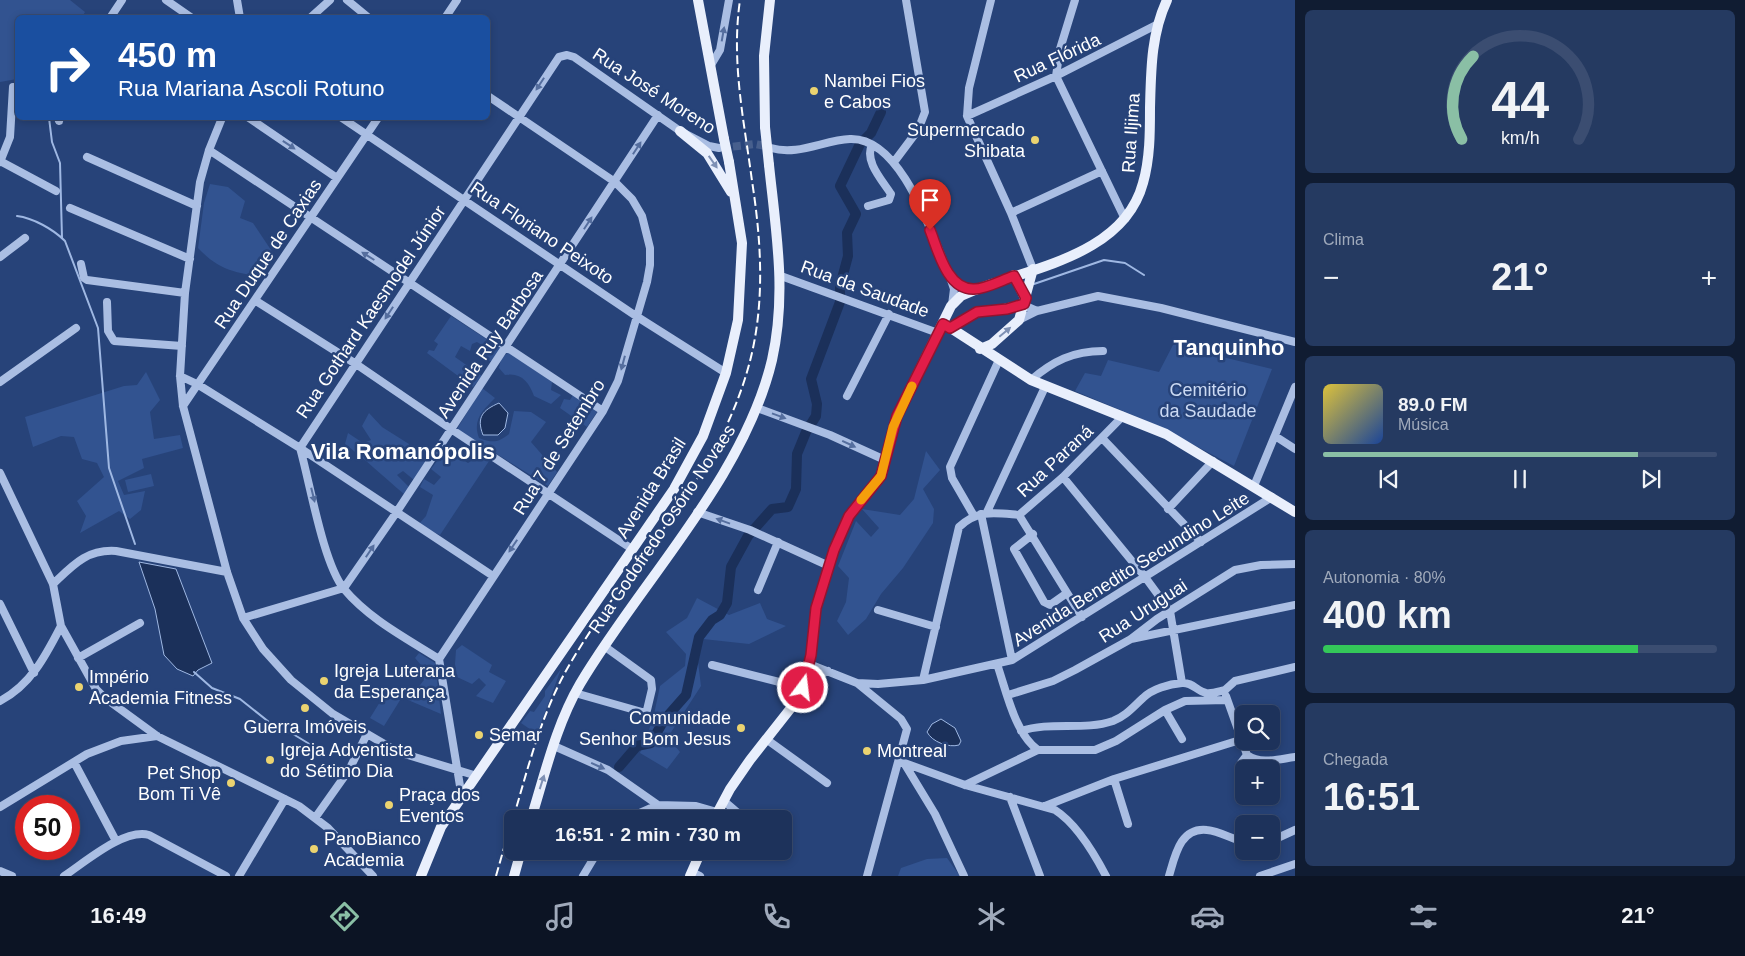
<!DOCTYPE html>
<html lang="pt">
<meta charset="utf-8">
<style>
:root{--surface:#1d325b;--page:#253a61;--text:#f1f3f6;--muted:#a0aabb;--line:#3b4d71;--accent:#8abfa5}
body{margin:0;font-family:Helvetica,sans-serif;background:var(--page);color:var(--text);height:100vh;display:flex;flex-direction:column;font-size:19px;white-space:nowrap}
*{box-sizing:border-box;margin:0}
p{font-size:16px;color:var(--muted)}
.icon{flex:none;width:28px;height:28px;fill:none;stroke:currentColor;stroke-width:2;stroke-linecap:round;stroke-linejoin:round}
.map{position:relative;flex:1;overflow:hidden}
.drawer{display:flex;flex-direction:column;gap:10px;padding:10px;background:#101c32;width:450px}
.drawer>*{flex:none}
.banner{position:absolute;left:15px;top:15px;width:475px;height:105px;border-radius:8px;box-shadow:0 2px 8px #0003,0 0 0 1px var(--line);background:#1a4fa0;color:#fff;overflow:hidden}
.controls{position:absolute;left:1235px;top:705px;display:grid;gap:10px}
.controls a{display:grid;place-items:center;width:45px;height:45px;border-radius:8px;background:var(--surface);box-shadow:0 2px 8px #0003,0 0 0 1px var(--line);font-size:25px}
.speed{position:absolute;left:15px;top:795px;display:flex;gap:10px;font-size:25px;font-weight:700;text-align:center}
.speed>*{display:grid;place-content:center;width:65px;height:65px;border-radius:50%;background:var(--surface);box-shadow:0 2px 8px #0003,0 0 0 1px var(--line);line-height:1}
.speed .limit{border:8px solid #d22;background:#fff;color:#111}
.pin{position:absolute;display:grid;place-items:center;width:42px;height:42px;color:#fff;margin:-51px -21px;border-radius:50% 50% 50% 0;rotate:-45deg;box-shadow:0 0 5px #0007}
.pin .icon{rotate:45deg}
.me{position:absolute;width:55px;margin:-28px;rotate:15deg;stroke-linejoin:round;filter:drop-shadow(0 0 4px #0008)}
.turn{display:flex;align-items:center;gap:18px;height:105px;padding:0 20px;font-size:22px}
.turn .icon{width:65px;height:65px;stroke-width:2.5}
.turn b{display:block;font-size:35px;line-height:42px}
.big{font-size:38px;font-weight:700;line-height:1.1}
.drawer .card{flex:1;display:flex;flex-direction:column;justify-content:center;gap:8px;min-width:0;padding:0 18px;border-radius:8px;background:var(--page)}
.drawer .dial{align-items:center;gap:0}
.dial svg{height:130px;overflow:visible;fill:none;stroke:var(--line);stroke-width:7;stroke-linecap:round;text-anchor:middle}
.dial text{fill:var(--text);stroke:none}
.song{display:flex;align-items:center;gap:15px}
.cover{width:60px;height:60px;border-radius:8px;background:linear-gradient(135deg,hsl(50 70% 55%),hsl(220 70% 35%))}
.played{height:5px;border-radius:2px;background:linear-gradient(90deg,var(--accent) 80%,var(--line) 80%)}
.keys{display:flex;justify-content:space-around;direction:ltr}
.heat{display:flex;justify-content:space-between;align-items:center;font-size:28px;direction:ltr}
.charge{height:8px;border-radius:4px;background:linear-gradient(90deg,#34c759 80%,var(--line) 0)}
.trip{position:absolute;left:504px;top:810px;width:288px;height:50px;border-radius:8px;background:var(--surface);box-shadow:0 2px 8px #0003,0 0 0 1px var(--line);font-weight:700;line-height:50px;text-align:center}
.dock{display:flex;height:80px;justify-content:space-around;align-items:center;background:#0c1424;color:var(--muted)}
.dock .icon{width:35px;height:35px}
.dock .on{color:var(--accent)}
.dock b{font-size:22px;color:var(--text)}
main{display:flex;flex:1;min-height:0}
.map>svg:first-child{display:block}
</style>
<main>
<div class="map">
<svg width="1295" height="876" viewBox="0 0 1295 876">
<rect width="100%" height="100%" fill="#274379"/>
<path fill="#325390" d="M0,0H70L85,12L82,17L18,18L17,79L0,82Z
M210,184L228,187L245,201L240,218L253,223L275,256L262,277C233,272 219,270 198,248L204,203Z
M451,316L500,348L493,362L482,358L487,348L477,342L472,344L470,351L461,346L455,357L482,376L473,387L427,353L429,350L434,351L438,344L434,341Z
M1174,343L1206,353L1272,369L1234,466L1154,424L1075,391L1085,373L1101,376L1108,360L1159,372Z
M508,352L552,382L551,390L561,395L551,404L534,396C529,382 521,372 505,375L499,368L501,359Z
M146,372L160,400L150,412L154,439L180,435L183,448L142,459L144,468L118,481L124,495L145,491L141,510L130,519L119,511L80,533L86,516L77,501L104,477L97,463L82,459L74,437L61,436L33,447L25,417L124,386L137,385Z
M482,388L495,398C483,410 472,420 479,438C492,443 498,443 509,434L514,411L531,412L546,422L531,442L557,472L548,486L457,429Z
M573,395L597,412L587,427L560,408L564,399L570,400Z
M369,413L382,427L409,444L410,458L426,462L414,480L403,471L397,475L409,487L404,494C384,477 366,460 345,444L348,433L363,443L371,440L362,426Z
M446,449L468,463L481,455L489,461L440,535L418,525L426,516L433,495L420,487L424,479L434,485L441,477L431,469Z
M926,451L940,470L923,489L934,509L933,523L903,568L881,594L866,619L848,635L837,621L846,602L849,578L838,566L856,521L871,537L879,528L862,509L900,515L914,499Z
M151,474L154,486L128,492L125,480Z
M697,598L729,615L760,603L767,619L786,626L749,644L703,639L698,662L701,686L668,737L680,752L667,769L640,753L653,719L660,686L685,666L686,654L666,632L687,618Z
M462,645L492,665L489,672L506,681L493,703L476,696L486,685L479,678L472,684L457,677L455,664L456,650Z
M419,653L435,663L441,714L408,700L424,680L419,674L421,665L415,658Z
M561,669L537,734L521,723L530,711L534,712L545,696V691Z
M388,689L402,697L384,726L370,718Z
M947,858L960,876H898L901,868L927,859Z"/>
<path fill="#1b305a" stroke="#9fb8e3" d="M499,403L508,413L505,428L498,435H483C476,417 483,410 499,403Z
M139,562L176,569L212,663L198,670L193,676L177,669L164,655L155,609Z
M941,719L955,728L961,741L959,745C949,748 932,742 927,732L932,724Z"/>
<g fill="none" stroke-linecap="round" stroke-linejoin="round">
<path stroke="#9fb8e3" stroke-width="2" d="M49,118L52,142L60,163L62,238
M17,216C33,218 53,229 65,241L98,328L109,468L135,544
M1034,284L1104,260L1125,263L1144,275
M194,672L212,688L240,699L274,726L293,734L316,748"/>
<path stroke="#1b305a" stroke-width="10" d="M619,767L637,746L651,743L664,720L686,695L699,637L712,620L720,615L727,603L731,567L748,536L772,509L788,507L796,489L797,454L806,432L816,416L817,404L811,379L840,302V286L848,256L847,233L856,214L840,186L860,144L871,133L881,112"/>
<path stroke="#475f8d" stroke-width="8" stroke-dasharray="8 4" stroke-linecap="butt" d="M721,148L755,144L771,147"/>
<path stroke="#aabee3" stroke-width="8" d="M166,0L192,18
M237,0L240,18
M347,0L369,18
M991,0L969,88L967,116L1011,213L1033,269
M1075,0L1060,49L1056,76L1125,219
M110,18L122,0
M310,18L330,0
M445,18L457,0
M711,65L720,50L729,0
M967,116L1056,76L1158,24
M58,118L59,121
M222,118L209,150L200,182L185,293L180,376L183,406L227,572L243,618L263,649L291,680L333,714L398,752L477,776
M249,118L337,178
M342,118L636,316L726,373
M771,148C798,156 824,140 850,139C903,137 933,239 950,277L954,289L952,305
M209,150L603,411
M87,157L197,206
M0,161L56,191
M0,162L10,137L13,87
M894,162L918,130L925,112L906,0
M868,206L889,200L891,194C882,180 864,161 872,145
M70,208L190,259
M1011,213L1102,171
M0,257L25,238
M81,264L84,278L87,280L185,293
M781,276L938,333
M952,279L963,287L975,289
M256,301L356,364L451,429L632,549
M107,302L108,331L114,341L182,346
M1019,320L1037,311L1098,296L1161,308L1295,342
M950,329C975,308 992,312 1021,304L1037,311
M180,376L197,384L300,448L493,576
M1031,380C1053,361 1073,351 1103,351
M0,382L76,328
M847,396L889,314
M183,406L378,118
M757,408L830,435L885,460
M1275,436L1295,449
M1102,438L1201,542
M300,448L559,57L567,55L574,57L680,131L709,146L719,148
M300,448C310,483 323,563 344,589C369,619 406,638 439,659
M0,473L53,584L61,626L96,689L105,698L157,736L299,806L328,828L373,876
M1063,477L1145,577L1170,611L1182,683
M1254,486L1295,387
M1168,509L1213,461
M697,512L750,530L829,566
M987,512L1045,387
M981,514L1012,660
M1019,515L1082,617
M974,516L952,478L950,467L999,360
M1033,534L1014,549L1044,602L1050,605L1067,593
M53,584C73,565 87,549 116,551L227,572
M344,588L396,513L658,115
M758,590L778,542
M0,604L34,673
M878,610L936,627
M243,618L344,588
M1131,639L1295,605
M78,658L140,623
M439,659L603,411L618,381L647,282L650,265V248L642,216L632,199L615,182L488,96
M439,659L462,798
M809,664L857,683L878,684L923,680L1012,660L1272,497
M997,664C1006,690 1015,734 1038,750
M712,665L803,688
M923,680L959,527C978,509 996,513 1019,515L1063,477L1123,416
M805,681L828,671
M857,683L901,719L907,729L867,876
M1225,690L1235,681L1295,667
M575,693L642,712L647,710L652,689L651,680L604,646
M1008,695L1053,681L1075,670L1131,639L1157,619L1235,570L1261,565L1295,564
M1226,696L1247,755C1261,765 1279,759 1295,757
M0,701C31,685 46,655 61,626
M1165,710L1182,739
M1021,731C1051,721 1083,731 1113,721C1126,716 1133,707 1143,698C1152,689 1169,684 1182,683C1192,682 1197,691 1206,693C1212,694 1220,691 1225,690
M766,739L827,783
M554,746L608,770L658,805L696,806L717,812
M899,761L965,785L1055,810C1077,824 1094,853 1106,876
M74,762L116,841
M904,763L935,814L964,876
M1114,779L1128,824
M1244,779L1241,763L1247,755
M965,785L1038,750H1095L1116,741L1165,710L1185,701L1226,700
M1248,796L1249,798
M1010,797L1040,876
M724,801L745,819
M1045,806L1114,779L1240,740
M0,807L87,754L121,741L157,736
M315,818L349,770L367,734
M626,819L658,805
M1271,841L1295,830
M0,871L12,876
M692,872L700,876
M64,876C84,863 124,828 149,835L226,876
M239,876L285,799
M583,876L598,851
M1169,876C1175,856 1180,827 1207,830C1219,831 1232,839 1244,842
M1260,876L1295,864"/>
<path stroke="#e9effc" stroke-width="10" d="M698,0L724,139
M765,127L764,56L770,0
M680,131L707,153L731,192
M1014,275L1025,298
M943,323L1031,380L1166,434L1295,512
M980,349L992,344L1019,320L1033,269
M531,819C545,774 556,725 580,684C641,581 744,478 772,360C787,293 776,232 769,165
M714,819L730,789L750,760L798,699L803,688L811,655L816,609L834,550L849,516L881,476L897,416L951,306L961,296L975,290C1035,267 1124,254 1143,183C1150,159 1150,132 1150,108C1151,71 1151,34 1167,0
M421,876L441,827L674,489L703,436L726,373L738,320L742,243L729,162
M514,876L521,851
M690,876L701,851"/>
<path stroke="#fff" stroke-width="2" stroke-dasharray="9 4" stroke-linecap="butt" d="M513,819C528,768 541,715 567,669C627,564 722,477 751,357C765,299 761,239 752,181C744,120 731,62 740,0
M496,876L512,820"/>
<path stroke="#e9effc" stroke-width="10" d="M765,127L769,165
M724,139L729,162"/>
</g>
<defs><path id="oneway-solid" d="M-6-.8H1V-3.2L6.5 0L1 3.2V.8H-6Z" transform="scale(1.25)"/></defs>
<g fill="#556e9e">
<use href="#oneway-solid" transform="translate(723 34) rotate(-80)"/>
<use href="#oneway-solid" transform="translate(540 84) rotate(123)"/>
<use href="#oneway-solid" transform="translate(289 145) rotate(34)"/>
<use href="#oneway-solid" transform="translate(637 148) rotate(-57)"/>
<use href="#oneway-solid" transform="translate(588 223) rotate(-57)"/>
<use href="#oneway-solid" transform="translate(368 256) rotate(-148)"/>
<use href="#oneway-solid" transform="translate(389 313) rotate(123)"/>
<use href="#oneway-solid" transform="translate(623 363) rotate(105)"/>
<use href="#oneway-solid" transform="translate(779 416) rotate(20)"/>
<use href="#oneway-solid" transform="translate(849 444) rotate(25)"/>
<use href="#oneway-solid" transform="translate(313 495) rotate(76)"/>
<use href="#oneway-solid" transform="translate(723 521) rotate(-160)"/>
<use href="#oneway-solid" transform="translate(513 546) rotate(124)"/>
<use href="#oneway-solid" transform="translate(370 551) rotate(-56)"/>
<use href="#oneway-solid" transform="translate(598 766) rotate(24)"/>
</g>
<g fill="#7e90b4">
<use href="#oneway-solid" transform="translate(713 162) rotate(55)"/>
<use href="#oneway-solid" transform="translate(1005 332) rotate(-40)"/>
<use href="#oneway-solid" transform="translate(542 782) rotate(-72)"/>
</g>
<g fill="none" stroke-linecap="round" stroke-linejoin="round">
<defs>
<path id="route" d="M803,688L811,655L816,608L834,550L849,516L881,476L897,416L943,324L950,328L977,312L1007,309L1024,304L1026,298L1014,276C1002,280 986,289 974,289C947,290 938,250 930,230"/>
</defs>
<use href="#route" stroke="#92132f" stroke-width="12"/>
<use href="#route" stroke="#e11d48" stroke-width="9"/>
<path stroke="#f59e0b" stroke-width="9" d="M861,500L881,476L893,427L912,386"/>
</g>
<g fill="#ebd370" stroke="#274379" stroke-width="2">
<circle cx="814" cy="91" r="5"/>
<circle cx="1035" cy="140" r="5"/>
<circle cx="324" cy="681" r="5"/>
<circle cx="79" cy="687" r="5"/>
<circle cx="305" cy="708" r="5"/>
<circle cx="741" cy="728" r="5"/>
<circle cx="479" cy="735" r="5"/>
<circle cx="867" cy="751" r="5"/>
<circle cx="270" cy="760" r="5"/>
<circle cx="231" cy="783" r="5"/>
<circle cx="389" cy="805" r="5"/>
<circle cx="314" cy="849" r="5"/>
</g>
<g text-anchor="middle" stroke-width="5" stroke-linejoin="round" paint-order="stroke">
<g font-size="18" fill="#fff" stroke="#274379">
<text transform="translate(1057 58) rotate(-25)" y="6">Rua Flórida</text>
<text transform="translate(654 91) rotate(33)" y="6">Rua José Moreno</text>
<text transform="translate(1131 133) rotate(-86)" y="6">Rua Iljima</text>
<text transform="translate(542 233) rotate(34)" y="6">Rua Floriano Peixoto</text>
<text transform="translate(268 254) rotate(-56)" y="6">Rua Duque de Caxias</text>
<text transform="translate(865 289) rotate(20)" y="6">Rua da Saudade</text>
<text transform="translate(371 312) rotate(-56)" y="6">Rua Gothard Kaesmodel Júnior</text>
<text transform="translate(490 344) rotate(-56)" y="6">Avenida Ruy Barbosa</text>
<text transform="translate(559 447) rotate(-58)" y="6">Rua 7 de Setembro</text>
<text transform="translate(1055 461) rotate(-43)" y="6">Rua Paraná</text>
<text transform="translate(651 488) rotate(-58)" y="6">Avenida Brasil</text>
<text transform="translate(662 529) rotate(-56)" y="6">Rua Godofredo Osório Novaes</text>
<text transform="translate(1131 569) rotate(-32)" y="6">Avenida Benedito Secundino Leite</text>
<text transform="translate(1143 611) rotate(-33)" y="6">Rua Uruguai</text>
</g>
<g font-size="18" fill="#fff" stroke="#274379" text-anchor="start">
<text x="824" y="87">Nambei Fios<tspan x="824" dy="21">e Cabos</tspan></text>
<text x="1025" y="136" text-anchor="end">Supermercado<tspan x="1025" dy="21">Shibata</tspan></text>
<text x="334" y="677">Igreja Luterana<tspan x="334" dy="21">da Esperança</tspan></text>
<text x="89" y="683">Império<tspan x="89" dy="21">Academia Fitness</tspan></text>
<text x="731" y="724" text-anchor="end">Comunidade<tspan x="731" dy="21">Senhor Bom Jesus</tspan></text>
<text x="305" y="733" text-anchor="middle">Guerra Imóveis</text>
<text x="489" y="741">Semar</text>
<text x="280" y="756">Igreja Adventista<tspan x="280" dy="21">do Sétimo Dia</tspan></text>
<text x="877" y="757">Montreal</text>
<text x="221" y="779" text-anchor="end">Pet Shop<tspan x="221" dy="21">Bom Ti Vê</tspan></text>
<text x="399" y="801">Praça dos<tspan x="399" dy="21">Eventos</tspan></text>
<text x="324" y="845">PanoBianco<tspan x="324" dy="21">Academia</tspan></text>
</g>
<g font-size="18" fill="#ccdaf3" stroke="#274379">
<text x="1208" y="396">Cemitério<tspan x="1208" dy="21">da Saudade</tspan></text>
</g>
<g font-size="22" font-weight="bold" fill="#fff" stroke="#274379">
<text x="1229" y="355">Tanquinho</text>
<text x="403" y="459">Vila Romanópolis</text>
</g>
</g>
</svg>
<div class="controls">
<a><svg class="icon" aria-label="search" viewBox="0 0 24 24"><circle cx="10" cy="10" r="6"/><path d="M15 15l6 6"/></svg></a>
<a>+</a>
<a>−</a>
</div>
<div class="speed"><div class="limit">50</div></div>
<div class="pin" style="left:930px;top:230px;background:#d93025"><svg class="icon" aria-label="arrive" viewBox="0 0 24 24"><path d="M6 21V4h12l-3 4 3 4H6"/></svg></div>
<svg class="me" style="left:803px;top:688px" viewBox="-20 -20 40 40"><circle r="17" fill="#e11d48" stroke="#fff" stroke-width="3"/><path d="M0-11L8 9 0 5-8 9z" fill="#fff"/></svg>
<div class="trip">16:51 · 2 min · 730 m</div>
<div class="banner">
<div class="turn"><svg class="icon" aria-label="right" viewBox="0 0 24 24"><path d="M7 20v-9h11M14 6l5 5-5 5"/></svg><div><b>450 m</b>Rua Mariana Ascoli Rotuno</div></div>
</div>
</div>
<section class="drawer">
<div class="card dial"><svg viewBox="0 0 100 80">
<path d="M14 69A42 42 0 1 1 86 69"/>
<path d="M14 69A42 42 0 0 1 21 18" stroke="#8abfa5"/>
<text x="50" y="56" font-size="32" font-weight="700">44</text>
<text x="50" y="72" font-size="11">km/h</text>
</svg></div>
<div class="card"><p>Clima</p>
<div class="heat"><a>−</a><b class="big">21°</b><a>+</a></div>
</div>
<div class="card">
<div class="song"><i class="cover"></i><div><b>89.0 FM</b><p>Música</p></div></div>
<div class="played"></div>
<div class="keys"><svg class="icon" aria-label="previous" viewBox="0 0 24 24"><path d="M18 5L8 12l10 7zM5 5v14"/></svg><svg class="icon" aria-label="pause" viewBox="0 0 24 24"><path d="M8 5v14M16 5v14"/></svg><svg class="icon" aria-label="next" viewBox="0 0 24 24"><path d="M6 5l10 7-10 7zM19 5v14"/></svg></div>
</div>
<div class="card"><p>Autonomia · 80%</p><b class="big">400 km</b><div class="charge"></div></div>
<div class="card"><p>Chegada</p><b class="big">16:51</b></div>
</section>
</main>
<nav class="dock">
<b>16:49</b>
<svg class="icon on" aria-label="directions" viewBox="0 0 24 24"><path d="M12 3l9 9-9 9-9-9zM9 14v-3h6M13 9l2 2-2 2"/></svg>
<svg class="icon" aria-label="music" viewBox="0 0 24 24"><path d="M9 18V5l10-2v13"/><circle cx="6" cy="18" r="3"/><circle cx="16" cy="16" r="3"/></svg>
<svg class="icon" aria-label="phone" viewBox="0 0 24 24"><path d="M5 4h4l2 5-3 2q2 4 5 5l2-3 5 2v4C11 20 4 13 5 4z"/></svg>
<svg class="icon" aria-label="climate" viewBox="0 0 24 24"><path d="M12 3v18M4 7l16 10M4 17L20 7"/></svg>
<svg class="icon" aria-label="car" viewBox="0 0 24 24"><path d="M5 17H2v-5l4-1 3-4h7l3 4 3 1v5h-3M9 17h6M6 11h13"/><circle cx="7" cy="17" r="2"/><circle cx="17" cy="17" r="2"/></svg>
<svg class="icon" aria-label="filters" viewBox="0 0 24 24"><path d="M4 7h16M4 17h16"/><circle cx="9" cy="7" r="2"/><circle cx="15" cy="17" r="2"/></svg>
<b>21°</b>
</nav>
